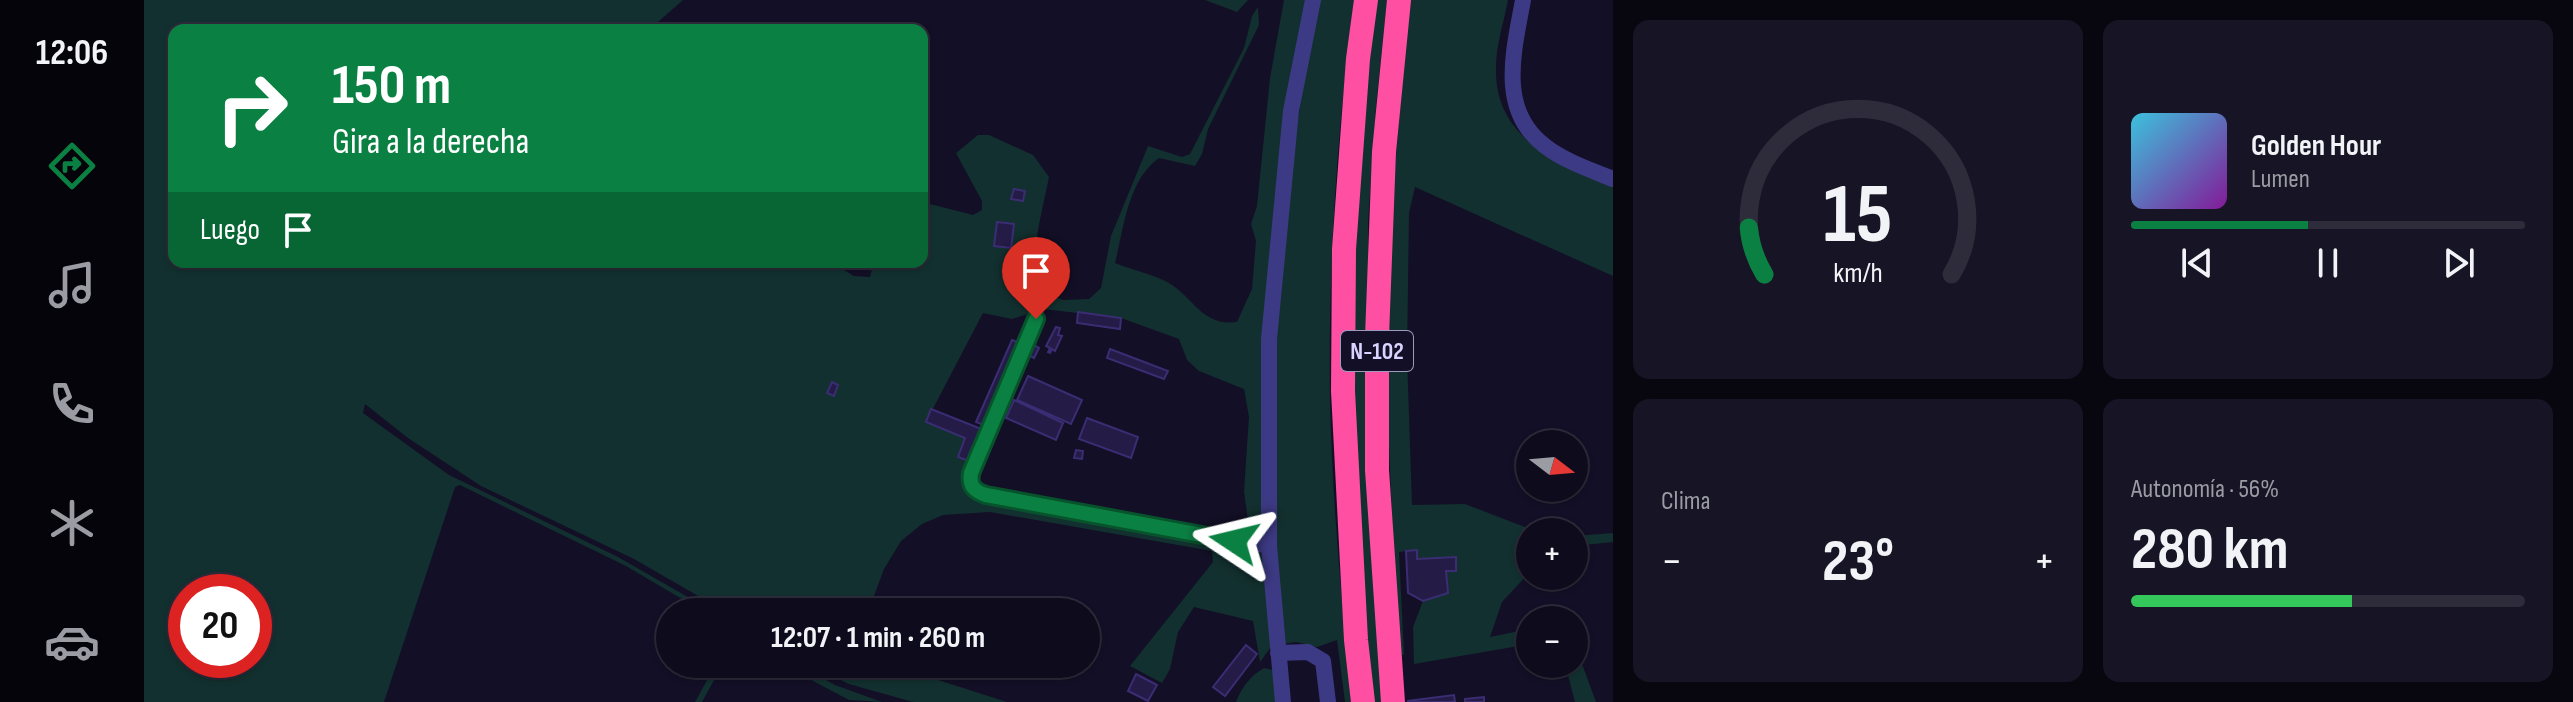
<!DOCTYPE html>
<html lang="es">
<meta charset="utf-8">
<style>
:root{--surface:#0e0b1c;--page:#171425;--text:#f1f3f6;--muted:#9b9ba3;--line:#2e2b3b;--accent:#0b8043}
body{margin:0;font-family:"Sofia Sans Condensed",sans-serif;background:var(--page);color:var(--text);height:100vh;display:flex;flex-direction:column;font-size:30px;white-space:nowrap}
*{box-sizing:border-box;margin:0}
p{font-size:26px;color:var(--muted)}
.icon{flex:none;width:44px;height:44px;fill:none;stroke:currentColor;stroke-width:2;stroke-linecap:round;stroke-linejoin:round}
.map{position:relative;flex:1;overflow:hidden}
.details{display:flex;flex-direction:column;gap:20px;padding:20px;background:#08060f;width:960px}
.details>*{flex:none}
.top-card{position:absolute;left:24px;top:24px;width:760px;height:244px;border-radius:16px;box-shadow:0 2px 6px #0004,0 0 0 2px var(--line);background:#0b8043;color:#fff;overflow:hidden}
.needle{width:52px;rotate:106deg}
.tools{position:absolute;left:1372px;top:430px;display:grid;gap:16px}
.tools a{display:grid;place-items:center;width:72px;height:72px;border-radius:50%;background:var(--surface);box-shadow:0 2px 6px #0004,0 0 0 2px var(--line);font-size:40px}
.speed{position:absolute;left:24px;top:574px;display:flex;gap:16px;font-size:40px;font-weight:700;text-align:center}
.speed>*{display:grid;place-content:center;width:104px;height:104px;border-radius:50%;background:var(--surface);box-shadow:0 2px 6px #0004,0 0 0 2px var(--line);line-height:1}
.speed .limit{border:12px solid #d22;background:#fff;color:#111}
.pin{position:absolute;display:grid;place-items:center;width:68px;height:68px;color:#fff;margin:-82px -34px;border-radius:50% 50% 50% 0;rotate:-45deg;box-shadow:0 0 8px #0007}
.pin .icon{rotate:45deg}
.me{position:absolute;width:88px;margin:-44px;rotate:280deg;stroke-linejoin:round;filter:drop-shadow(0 0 6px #0008)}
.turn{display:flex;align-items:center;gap:28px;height:168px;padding:0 32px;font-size:36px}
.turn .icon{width:104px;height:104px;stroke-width:2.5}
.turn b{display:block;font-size:56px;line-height:68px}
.then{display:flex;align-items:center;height:76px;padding:0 32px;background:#0003;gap:16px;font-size:30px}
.big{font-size:60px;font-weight:700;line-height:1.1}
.details .tile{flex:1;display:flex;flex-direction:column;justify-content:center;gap:12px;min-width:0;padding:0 28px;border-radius:16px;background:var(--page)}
.details .dial{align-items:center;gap:0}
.dial svg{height:208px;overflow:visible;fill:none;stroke:var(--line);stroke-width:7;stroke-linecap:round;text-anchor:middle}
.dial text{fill:var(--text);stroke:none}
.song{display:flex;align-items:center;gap:24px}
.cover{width:96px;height:96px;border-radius:12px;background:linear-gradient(135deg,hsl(190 70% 55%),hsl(290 70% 35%))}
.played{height:8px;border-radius:4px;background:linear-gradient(90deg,var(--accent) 45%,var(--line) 45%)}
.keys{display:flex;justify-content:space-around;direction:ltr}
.heat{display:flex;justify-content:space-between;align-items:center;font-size:44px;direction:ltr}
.charge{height:12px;border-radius:6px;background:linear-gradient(90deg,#34c759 56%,var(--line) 0)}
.details .tiles{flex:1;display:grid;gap:20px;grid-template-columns:repeat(2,1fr)}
.trip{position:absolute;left:512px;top:598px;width:444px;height:80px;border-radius:40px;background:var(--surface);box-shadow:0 2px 6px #0004,0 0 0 2px var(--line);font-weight:700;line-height:80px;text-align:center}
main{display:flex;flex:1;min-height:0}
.dock{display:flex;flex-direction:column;width:144px;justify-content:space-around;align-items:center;background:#06040b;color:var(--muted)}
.dock .icon{width:56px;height:56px}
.dock .selected{color:var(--accent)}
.dock b{font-size:36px;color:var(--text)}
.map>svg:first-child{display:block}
</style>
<main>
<nav class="dock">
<b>12:06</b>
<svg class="icon selected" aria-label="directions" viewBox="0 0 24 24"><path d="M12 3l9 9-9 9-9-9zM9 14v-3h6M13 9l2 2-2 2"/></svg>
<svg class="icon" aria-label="music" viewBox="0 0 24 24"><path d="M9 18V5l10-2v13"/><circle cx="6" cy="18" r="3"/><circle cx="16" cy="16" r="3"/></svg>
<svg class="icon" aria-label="phone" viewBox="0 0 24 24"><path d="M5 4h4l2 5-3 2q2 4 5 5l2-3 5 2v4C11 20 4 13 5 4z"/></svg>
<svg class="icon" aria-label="climate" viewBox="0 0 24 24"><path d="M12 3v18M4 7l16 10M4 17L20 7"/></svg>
<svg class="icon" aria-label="car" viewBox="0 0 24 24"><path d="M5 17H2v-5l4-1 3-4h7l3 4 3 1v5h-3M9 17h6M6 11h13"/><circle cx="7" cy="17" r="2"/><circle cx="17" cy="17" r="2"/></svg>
</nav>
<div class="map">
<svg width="1469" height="702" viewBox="0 0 1469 702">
<rect width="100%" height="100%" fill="#130f26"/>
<path fill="#12302f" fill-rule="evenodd" d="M0,0H539L505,30H30V262H687L710,276L726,277L730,262H778V202L829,215L838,210V201L812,153L834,135H845L889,155L905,177C899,210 882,262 898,292L919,300L945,299L957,288L967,236L1004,146L1038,157L1046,154L1100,48L1108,16L1114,7L1115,25L1064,129L1058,154L1051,166L1015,158C984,180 980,227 971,263C986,269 1004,273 1019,280C1049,293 1055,327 1093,322L1108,289L1112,241L1107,224L1113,206L1126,78L1140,0H1163L1147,83L1120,523L1106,536L1100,491L1105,417L1100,389L1055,371L1043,360L1035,339L977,318L899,309L868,319L839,313L782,422L821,438L814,456L823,460L822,484L1117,553L1120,557L1127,647L1116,662L1109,621L1050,607L1034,632L1026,669L1018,683L986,666L1069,562L1068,551L846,512L799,515L778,524L757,541L740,569L724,612H582L490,559L337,486L264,438L221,404L219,413L305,475L474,557L570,612H560L482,566L316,485L311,487L240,702H0ZM42,592H110V660H42Z
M1061,0H1104L1093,12Z
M1176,0H1210C1193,132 1184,266 1186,399C1188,501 1198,601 1207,702H1201L1193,640L1173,647L1152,642L1139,644C1136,593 1131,542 1130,492C1128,327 1141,161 1176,0Z
M1230,0H1243L1232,106L1224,222V450L1240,702H1227L1205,359L1209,215Z
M1266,0H1364C1360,22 1352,45 1352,67C1350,140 1414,162 1469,187V276L1271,187L1265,213L1263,355L1268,505L1321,504L1394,532H1386V572L1358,602L1346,637L1386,629V644L1270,664L1269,627L1279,601L1304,593L1302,571L1311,557L1273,559V550L1255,552L1260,655L1254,654L1242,377L1247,211Z
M1469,533V542L1430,546V536Z
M1430,642L1452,702H1431L1421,664H1430Z
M572,664H579L558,702H551Z
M637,664H653L691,685L738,702L705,700Z
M665,664H744L863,702H769L705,684Z
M1120,668L1129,670L1133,702H1092C1098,687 1106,676 1120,668Z"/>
<path fill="#241b47" stroke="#3b2d73" stroke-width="2" d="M870,189L881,191L879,201L867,199Z
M853,222L870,224L867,248L850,246Z
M934,312L977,318L976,329L933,323Z
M912,327L916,328L914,335L918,336L911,351L908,349L906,353L904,352L906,348L902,346Z
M868,340L876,343L842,426L832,422Z
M888,344L895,348L890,358L883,354Z
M966,349L1024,371L1020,379L963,358Z
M884,376L938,400L927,424L873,400Z
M688,382L694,385L690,396L683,393Z
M870,400L919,423L912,440L862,418Z
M787,409L840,430L827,462L814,457L821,438L782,422Z
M943,418L994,437L987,458L935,439Z
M932,450L939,451L938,459L930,458Z
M1273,550V559L1312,557V571H1302L1304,593L1279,601L1264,593L1262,551Z
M1102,645L1113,654L1081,696L1069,687Z
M992,674L1013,685L1004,701L984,691Z
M1310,695L1311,702H1264V701Z
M1340,697V702H1321V699Z"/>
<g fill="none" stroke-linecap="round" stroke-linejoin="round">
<path stroke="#3d3a85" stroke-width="16" d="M1379,0C1370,50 1353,110 1401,146C1420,161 1447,170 1469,179
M892,319L827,473C826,486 830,491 842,495L1125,546
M1134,653L1164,652L1179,661L1184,702
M1139,702L1125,546V339L1147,111L1169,0"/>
<path stroke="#ff4fa3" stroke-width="24" d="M1219,702L1212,640L1199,391L1200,249L1214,59L1222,0
M1249,702L1233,470V337L1240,152L1255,0"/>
</g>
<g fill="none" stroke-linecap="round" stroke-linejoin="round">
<defs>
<path id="route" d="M892,319L827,473C825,486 830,491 842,495L1090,541"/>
</defs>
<use href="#route" stroke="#07532c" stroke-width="20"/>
<use href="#route" stroke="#0b8043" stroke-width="14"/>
</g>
<g text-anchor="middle" stroke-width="8" stroke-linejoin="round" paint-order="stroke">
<rect fill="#130f26" stroke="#9e99be" stroke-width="2" x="1197" y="331" width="72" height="40" rx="6"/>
<g font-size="24" font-weight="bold" fill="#d9d4ff">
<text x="1233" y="359">N-102</text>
</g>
</g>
</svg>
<div class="tools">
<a><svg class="needle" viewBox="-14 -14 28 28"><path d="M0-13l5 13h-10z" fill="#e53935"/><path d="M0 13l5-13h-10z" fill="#9b9ba3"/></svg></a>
<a>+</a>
<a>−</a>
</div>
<div class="speed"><div class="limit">20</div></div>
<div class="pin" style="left:892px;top:319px;background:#d93025"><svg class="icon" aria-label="arrive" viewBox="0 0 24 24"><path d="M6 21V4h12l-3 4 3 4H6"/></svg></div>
<svg class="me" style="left:1090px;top:541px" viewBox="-20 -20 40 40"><path d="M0-17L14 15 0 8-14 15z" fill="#0b8043" stroke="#fff" stroke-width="4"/></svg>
<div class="trip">12:07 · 1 min · 260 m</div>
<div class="top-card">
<div class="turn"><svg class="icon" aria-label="right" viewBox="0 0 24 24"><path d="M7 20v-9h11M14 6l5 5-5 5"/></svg><div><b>150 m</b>Gira a la derecha</div></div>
<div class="then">Luego<svg class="icon" aria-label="arrive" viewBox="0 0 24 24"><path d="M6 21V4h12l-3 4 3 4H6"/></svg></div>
</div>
</div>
<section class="details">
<div class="tiles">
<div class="tile dial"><svg viewBox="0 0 100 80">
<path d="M14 69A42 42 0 1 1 86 69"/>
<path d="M14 69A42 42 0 0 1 8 51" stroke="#0b8043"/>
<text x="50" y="56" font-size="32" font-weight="700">15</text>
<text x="50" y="72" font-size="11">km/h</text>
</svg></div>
<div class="tile">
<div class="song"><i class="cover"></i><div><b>Golden Hour</b><p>Lumen</p></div></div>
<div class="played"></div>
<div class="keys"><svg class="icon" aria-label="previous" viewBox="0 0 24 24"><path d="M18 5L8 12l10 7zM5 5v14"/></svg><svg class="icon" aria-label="pause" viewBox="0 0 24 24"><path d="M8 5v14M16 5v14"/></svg><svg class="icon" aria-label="next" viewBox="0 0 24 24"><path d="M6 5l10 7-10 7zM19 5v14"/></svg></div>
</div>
<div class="tile"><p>Clima</p>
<div class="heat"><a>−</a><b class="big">23°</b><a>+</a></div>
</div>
<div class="tile"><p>Autonomía · 56%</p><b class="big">280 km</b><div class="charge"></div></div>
</div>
</section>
</main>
